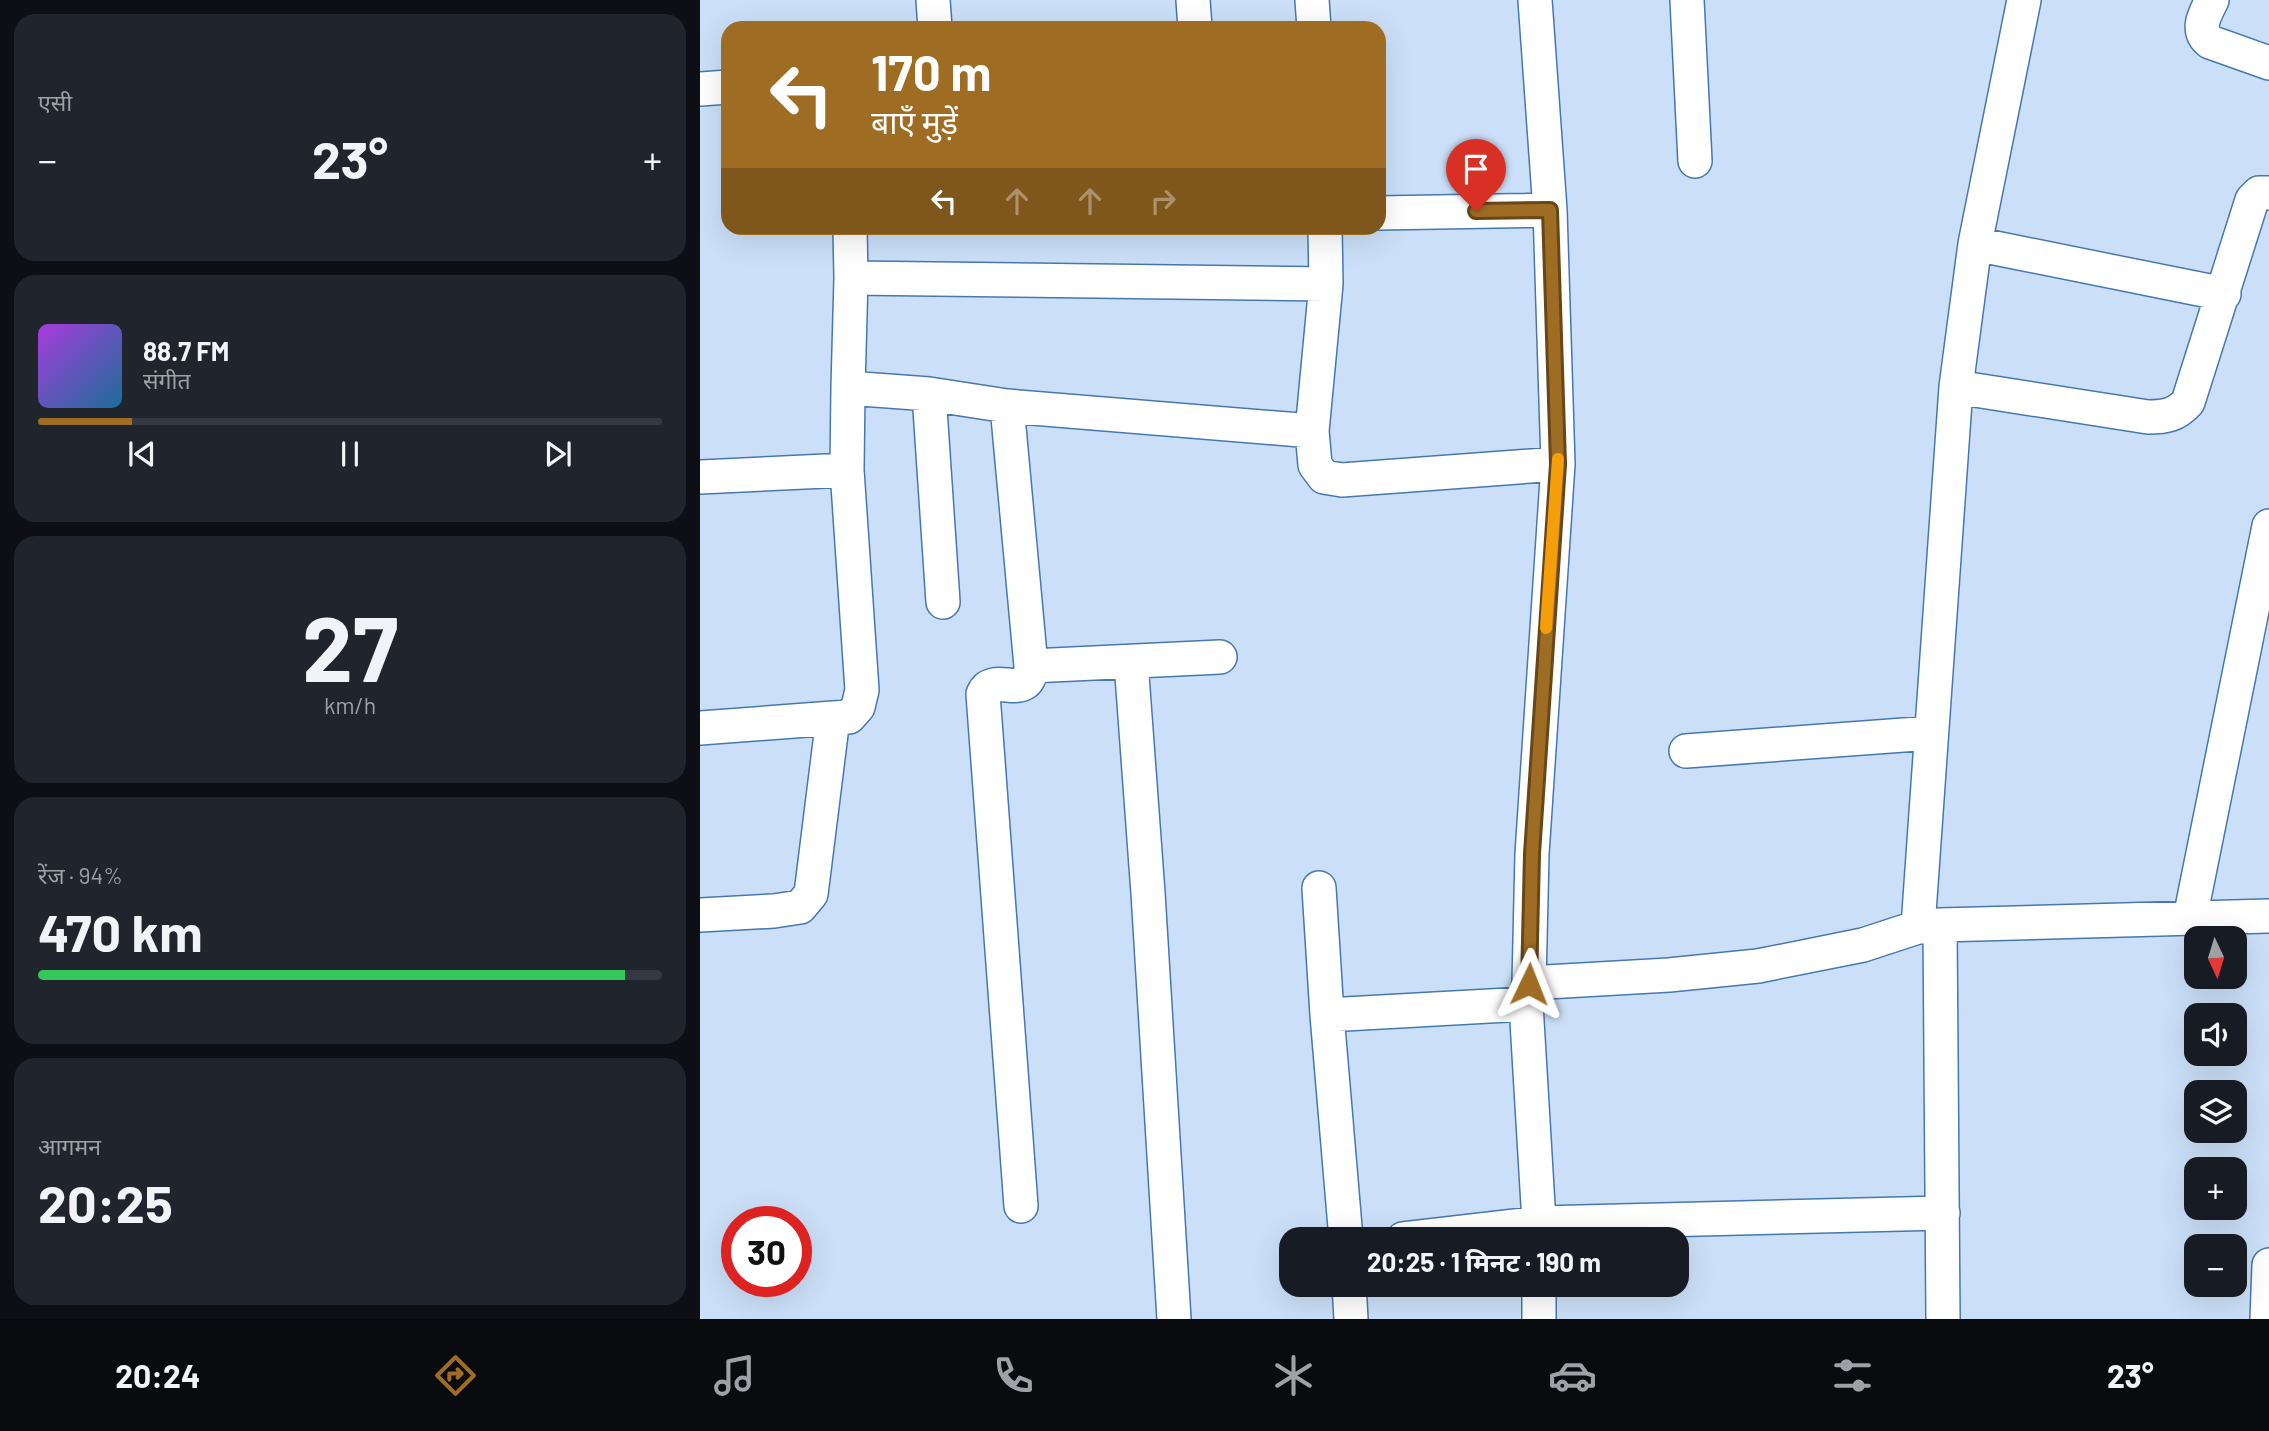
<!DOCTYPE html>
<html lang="hi">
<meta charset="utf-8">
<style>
:root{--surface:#171b24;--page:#20242c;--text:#f1f3f6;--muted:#9ea1a6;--line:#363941;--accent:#9f6c23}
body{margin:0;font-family:Barlow,"Noto Sans Devanagari",sans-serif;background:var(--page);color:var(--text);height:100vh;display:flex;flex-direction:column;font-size:26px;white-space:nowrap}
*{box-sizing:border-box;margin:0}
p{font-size:23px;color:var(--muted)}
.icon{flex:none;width:38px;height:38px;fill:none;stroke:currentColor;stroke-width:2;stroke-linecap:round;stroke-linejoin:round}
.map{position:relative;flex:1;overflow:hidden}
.panel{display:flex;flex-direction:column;gap:14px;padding:14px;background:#0d0f14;width:700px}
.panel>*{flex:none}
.hud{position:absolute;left:21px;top:21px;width:665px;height:214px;border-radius:21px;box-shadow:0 7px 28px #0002;background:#9f6c23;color:#fff;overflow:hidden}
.needle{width:46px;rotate:176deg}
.fabs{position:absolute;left:1484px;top:926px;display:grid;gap:14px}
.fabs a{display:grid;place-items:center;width:63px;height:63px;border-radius:14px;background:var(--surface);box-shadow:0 7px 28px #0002;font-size:35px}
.speed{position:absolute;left:21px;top:1206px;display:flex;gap:14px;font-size:35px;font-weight:700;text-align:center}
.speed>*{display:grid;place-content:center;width:91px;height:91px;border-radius:50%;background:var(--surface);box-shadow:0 7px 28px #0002;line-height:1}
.speed .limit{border:10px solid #d22;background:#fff;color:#111}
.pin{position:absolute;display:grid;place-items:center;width:60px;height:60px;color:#fff;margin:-72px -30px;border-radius:50% 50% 50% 0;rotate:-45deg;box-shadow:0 0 7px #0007}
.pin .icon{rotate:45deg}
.me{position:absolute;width:77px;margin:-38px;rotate:2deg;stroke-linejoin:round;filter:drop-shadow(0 0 5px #0008)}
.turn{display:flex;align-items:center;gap:24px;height:147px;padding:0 35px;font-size:32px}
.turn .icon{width:91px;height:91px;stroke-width:2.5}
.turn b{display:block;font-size:49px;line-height:60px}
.lanes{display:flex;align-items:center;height:66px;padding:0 35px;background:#0003;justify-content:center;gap:35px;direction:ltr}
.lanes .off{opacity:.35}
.big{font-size:52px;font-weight:700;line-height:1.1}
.panel .widget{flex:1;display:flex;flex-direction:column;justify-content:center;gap:10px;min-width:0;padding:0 24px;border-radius:21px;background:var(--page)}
.panel .dial{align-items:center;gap:0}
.dial b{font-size:91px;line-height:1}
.song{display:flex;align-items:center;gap:21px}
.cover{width:84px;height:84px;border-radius:10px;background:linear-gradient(135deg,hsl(280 70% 55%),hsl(200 70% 35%))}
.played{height:7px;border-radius:4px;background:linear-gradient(90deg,var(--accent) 15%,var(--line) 15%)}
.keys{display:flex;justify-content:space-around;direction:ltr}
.heat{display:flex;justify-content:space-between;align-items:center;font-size:38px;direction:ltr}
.charge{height:10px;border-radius:5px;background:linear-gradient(90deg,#34c759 94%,var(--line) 0)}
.trip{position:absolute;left:579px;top:1227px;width:410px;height:70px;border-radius:21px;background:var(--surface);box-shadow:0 7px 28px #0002;font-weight:700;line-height:70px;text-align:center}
.tabs{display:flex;height:112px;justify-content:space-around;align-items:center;background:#090b0e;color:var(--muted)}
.tabs .icon{width:49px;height:49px}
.tabs .selected{color:var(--accent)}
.tabs b{font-size:32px;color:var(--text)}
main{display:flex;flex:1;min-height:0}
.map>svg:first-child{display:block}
</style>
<main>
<section class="panel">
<div class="widget"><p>एसी</p>
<div class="heat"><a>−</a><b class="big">23°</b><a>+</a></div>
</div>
<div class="widget">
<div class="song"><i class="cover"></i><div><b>88.7 FM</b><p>संगीत</p></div></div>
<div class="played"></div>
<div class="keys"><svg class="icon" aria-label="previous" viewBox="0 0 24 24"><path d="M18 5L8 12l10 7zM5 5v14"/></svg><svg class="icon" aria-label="pause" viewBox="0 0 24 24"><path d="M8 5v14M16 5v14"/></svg><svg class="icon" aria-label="next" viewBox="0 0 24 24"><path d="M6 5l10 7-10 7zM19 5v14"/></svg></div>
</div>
<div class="widget dial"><b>27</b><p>km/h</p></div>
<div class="widget"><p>रेंज · 94%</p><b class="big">470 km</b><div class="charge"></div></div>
<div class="widget"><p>आगमन</p><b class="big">20:25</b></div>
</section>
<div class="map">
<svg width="1569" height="1319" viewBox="0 0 1569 1319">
<rect width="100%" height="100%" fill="#cbe0f8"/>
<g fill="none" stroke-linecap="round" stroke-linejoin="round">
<defs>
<path id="minor" d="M233,0L235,28
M493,0L495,28
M612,0L614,28
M835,0L850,210L858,464L832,854L829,983L826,1004L840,1239
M987,0L995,161
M1512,0C1505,14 1495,30 1510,42L1569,63
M0,89L28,87
M679,213L850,210
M150,228L151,278L626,284
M625,228L626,284L612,431L615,465L624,477L642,480L858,464
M1275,244L1524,294
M1256,387L1448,417C1466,417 1476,415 1488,402L1552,200L1559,193H1569
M148,388L151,278
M229,394L243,602
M307,406L331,666L520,657
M0,477L147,470
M431,662L448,893L474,1319
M0,728L133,718
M986,751L1231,733
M619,888L627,1015L646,1239
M0,915L74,911L100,907L111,894L133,718L149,717L158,707L162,690L147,470L148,388L229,394L307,406L612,431
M1490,918L1569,526
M1240,925L1243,1319
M1218,927L1256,387L1275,244L1324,0
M829,983L969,975L1058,966L1163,945L1218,927L1240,925L1569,916
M627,1015L826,1004
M321,1206L283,694C293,670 330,704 331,666
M703,1239L840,1223L1243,1213
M649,1284L651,1319
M839,1319V1284
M1567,1319L1569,1265"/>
</defs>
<use href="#minor" stroke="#4678ae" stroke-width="36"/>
<use href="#minor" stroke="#fff" stroke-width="33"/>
</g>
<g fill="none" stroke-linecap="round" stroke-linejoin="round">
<defs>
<path id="route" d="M776,211L850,210L858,464L832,854L829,984"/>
</defs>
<use href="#route" stroke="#674617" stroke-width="18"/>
<use href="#route" stroke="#9f6c23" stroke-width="12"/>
<path stroke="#f59e0b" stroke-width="12" d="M846,628L858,459"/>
</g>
</svg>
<div class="fabs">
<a><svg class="needle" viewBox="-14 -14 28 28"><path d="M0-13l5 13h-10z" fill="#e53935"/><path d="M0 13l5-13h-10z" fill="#9ea1a6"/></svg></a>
<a><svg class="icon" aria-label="sound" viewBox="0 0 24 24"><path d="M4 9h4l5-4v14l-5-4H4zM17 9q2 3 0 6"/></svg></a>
<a><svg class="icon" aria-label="layers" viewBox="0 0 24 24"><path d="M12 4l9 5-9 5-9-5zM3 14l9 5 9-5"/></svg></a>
<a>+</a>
<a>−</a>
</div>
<div class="speed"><div class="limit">30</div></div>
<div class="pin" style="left:776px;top:211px;background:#d93025"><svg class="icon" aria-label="arrive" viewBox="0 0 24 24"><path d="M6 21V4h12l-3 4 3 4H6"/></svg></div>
<svg class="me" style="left:829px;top:984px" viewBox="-20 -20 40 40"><path d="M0-17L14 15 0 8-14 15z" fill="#9f6c23" stroke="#fff" stroke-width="4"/></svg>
<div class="trip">20:25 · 1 मिनट · 190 m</div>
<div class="hud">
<div class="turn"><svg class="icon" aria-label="left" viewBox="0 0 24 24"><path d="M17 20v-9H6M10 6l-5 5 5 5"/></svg><div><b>170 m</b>बाएँ मुड़ें</div></div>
<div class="lanes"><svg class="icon" aria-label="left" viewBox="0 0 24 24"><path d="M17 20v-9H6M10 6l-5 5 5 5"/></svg><svg class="icon off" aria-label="ahead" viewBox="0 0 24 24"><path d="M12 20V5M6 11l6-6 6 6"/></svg><svg class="icon off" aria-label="ahead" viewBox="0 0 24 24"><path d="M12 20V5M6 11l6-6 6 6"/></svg><svg class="icon off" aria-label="right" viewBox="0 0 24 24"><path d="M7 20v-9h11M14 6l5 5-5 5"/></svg></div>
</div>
</div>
</main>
<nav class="tabs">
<b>20:24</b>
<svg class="icon selected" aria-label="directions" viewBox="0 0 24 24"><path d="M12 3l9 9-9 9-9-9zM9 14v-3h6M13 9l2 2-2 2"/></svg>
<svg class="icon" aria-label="music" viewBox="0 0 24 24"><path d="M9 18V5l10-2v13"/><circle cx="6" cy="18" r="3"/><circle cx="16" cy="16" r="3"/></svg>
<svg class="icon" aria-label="phone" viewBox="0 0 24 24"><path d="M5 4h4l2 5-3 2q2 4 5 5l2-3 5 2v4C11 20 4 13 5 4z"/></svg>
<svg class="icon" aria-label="climate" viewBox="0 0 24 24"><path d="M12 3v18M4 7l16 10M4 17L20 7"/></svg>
<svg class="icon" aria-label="car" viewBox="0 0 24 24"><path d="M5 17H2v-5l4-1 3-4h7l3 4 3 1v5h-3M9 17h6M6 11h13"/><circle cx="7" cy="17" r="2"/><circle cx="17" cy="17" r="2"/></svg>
<svg class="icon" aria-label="filters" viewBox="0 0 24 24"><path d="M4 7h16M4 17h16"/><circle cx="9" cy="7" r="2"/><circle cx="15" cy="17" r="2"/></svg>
<b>23°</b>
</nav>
